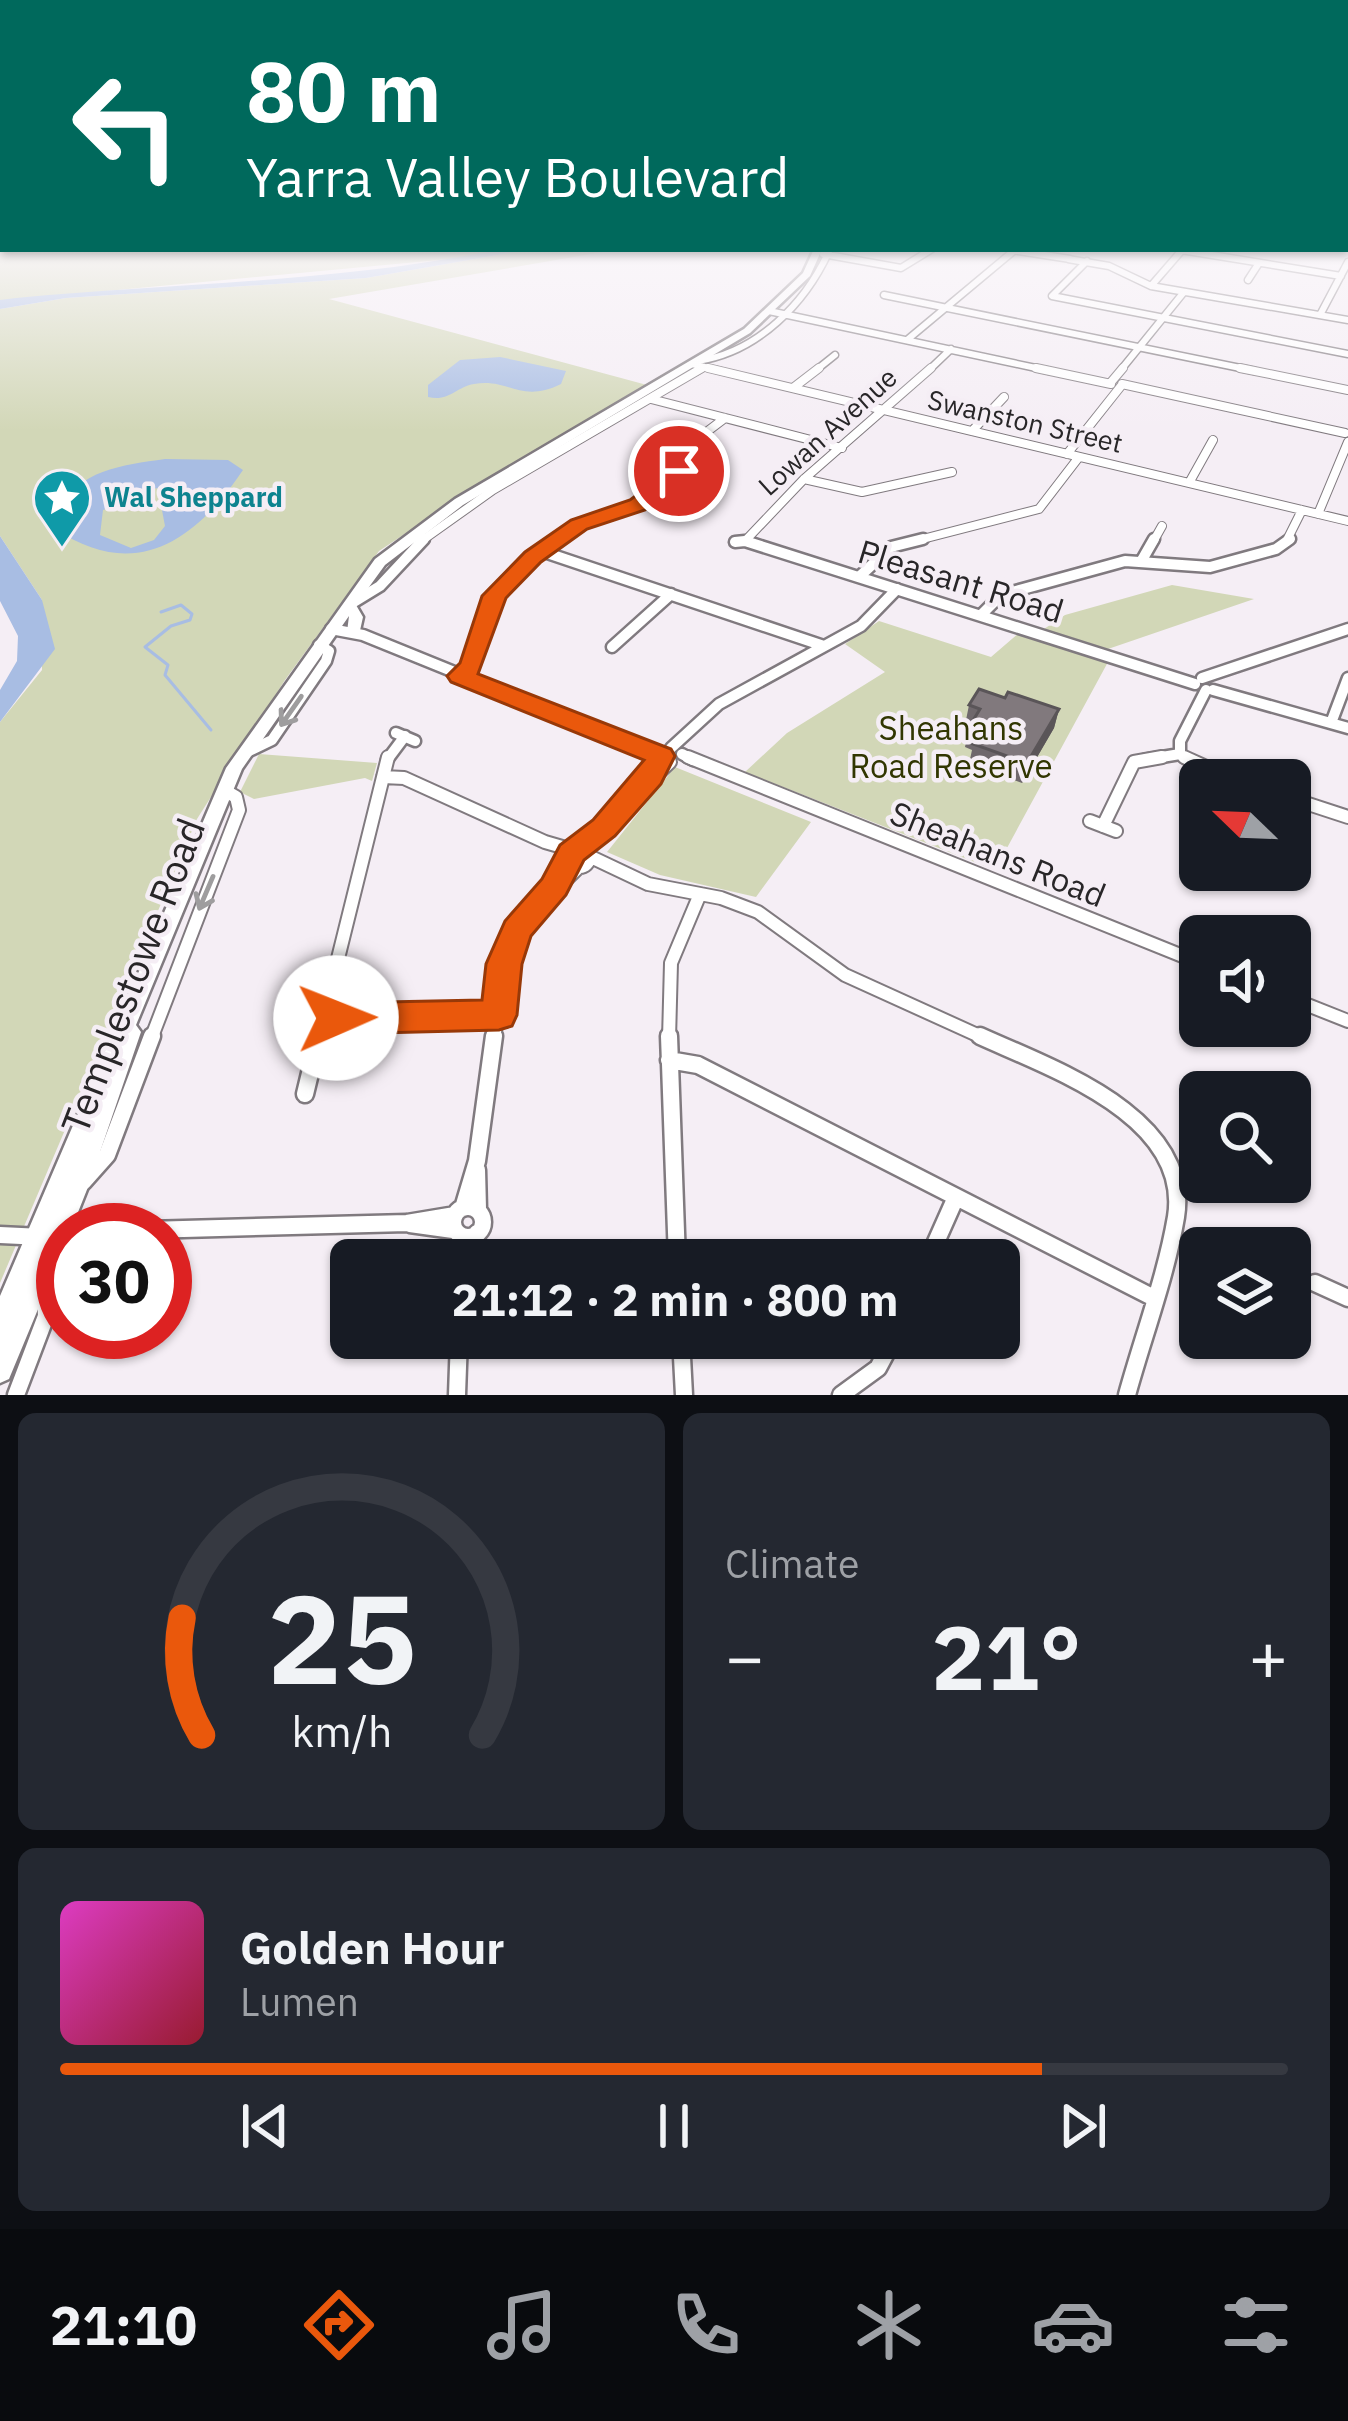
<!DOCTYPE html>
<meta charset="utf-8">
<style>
:root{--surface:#171b24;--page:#242831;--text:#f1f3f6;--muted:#9ea1a6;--line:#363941;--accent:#ea580c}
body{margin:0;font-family:"IBM Plex Sans",sans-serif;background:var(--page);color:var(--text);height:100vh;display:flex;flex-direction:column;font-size:45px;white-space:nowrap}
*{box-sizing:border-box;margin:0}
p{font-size:39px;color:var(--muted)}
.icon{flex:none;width:66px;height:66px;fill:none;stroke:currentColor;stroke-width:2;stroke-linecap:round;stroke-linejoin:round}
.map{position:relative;height:1395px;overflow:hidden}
.sheet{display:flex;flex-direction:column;gap:18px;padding:18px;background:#0d0f14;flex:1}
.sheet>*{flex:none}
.hud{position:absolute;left:0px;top:0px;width:1350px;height:252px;box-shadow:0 3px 9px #0004;background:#00695c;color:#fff;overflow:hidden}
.needle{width:78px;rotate:293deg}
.fabs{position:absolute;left:1179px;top:759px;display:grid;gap:24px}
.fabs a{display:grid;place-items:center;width:132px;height:132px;border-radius:18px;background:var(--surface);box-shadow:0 3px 9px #0004;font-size:60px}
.speed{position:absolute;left:36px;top:1203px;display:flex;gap:24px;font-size:60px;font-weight:700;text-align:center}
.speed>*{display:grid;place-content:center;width:156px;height:156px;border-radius:50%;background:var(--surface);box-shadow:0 3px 9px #0004;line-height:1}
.speed .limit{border:18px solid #d22;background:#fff;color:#111}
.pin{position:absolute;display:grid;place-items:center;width:102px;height:102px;color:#fff;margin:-51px;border:6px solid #fff;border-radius:50%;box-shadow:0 3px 12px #0007}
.me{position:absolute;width:132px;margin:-66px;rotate:89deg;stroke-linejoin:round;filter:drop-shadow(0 0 9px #0008)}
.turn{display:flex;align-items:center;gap:42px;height:252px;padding:0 48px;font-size:54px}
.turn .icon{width:156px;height:156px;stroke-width:2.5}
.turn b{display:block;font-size:84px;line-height:102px}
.big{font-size:90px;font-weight:700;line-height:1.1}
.sheet .card{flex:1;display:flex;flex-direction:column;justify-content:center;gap:18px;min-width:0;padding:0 42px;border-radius:18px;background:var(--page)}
.sheet .dial{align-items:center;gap:0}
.dial svg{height:312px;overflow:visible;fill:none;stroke:var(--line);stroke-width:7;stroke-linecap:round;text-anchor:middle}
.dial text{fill:var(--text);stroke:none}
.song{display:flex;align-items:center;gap:36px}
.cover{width:144px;height:144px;border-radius:18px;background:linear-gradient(135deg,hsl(310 70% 55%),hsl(350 70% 35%))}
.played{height:12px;border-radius:6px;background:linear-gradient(90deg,var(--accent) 80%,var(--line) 80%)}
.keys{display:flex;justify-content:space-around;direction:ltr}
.heat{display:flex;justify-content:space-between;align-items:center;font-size:66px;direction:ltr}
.sheet .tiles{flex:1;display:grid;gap:18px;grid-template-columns:1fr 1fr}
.card:last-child{grid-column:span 2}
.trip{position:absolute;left:330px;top:1239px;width:690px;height:120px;border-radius:18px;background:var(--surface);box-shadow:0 3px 9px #0004;font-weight:700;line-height:120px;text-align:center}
.dock{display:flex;height:192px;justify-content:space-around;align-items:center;background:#090b0e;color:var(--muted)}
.dock .icon{width:84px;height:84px}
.dock .selected{color:var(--accent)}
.dock b{font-size:54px;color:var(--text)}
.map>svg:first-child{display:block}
</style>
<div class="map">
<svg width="1348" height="1395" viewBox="0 0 1348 1395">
<rect width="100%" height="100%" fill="#f5eef5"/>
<path fill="#d2d7b7" d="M0,236L3,249H501L460,258L0,301Z
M532,249H620L329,299L647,385L485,481L379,551L285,680L197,819L0,1283V722L42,670V600L0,536V309L66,298L366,278Z
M1172,585L1254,599L1108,649L1044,629L1065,615Z
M879,621L991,657L1019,633L1108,662L995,870L745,772L787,733L885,672L845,644Z
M259,754L377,763L372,781L365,778L254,799L240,792Z
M675,767L811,822L756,897L660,875L607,852Z"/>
<path fill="#a8bde3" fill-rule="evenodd" d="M501,249H532L366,278L66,298L0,309V300L16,298C175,283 345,282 501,249Z
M500,357L566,371L561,384C520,404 510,378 474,384C456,387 449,402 428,397V385L460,360Z
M165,459L228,460L243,470C195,542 134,583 54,528C65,472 116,466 165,459ZM162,488L169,493L161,505L165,526L154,540L131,548L100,535L103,510L117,506L131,490Z
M0,536L42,600L55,649L0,722V690L17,661L18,636L0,601Z"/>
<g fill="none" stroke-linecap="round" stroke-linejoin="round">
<path stroke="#a8bde3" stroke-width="3" d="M161,612L181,605L192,614L190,620L171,626L145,647L168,665L165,675L211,730"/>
<defs>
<path id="street-far4" d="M1012,250L1070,259
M1181,250L1341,276
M823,254L901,268L932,249
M1068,259L1109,266L1151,286L1348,320
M1087,261L1052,296L1348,354
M1248,280L1259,263
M1151,286L1183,249
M884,295L1255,371
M769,311L1050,371
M1320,315L1348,262
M907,340L1016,249
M698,361C758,352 806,303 830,249
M692,364L721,371
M697,371L704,367
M815,371L835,355
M928,371L951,349
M1120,371L1184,292"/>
<path id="street-far3" d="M708,368L1348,521
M1036,368L1111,384
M1240,368L1348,390
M1112,381L1123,368
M1122,384L1345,433
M793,388L819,368
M651,399L842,448
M972,431L1004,397
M1067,454L1121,386
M804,479L862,492L952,472
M1189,483L1213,440
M1318,514L1348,442
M745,541L804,479L931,368
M420,542L493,490L702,368
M555,542L579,525L634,507L672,480L688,446L725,418
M737,542H747
M911,542L1039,509L1079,457
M1153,542L1162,526
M1286,542L1302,510"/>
<path id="street-far2" d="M735,542L745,541L1195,684
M541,551L824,646
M1142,560L1154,539
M859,577L891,547L923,539
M349,605L380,586L424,539
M981,615L1001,595L1125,561L1210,567L1276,549L1290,539
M331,629L363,635L661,756
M612,647L671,594
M461,676C481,658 481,630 491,606C503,579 535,555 559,539
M1202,678L1348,629
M1213,690L1348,728
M1331,723L1348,678
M396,733L415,741
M671,748L719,704L861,626L897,589
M245,753L272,740L326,661L329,651L319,645
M682,754L693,760
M387,760L405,736
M1144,760L1180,754
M1188,760L1180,754V741L1206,690"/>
<path id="street-far1" d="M688,757L1200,963
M1184,757L1235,780
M383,777L404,778L545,842L576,851
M1290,798L1348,817
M1090,821L1116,831
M1103,826L1134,762L1162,757
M571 858a9 9 0 1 1 18 0a9 9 0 1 1-18 0Z
M579,850L670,762
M591,857L648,884L721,898L758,912L845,975L986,1039
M1260,883L1264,870
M1290,998L1348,1021
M324,1019L499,1015
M151,1039L239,810L236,797L224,790
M318,1039L388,757
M494,1039L506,953L524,921L580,866
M669,1039L671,963L700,894"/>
<path id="street" d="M669,1036L677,1260
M980,1036C1050,1068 1192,1116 1176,1217C1166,1276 1143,1337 1127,1395
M669,1060L698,1065L1154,1298
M305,1094L319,1036
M477,1170L478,1209
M83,1182L107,1155L152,1036
M453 1222a15 15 0 1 1 30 0a15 15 0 1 1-30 0Z
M463,1208L477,1161L494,1036
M61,1222L144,1230
M410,1224L453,1230
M147,1230L407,1223L455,1215
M0,1235L63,1238
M460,1236L462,1260
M470,1260L477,1233
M928,1260L956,1197
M1315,1283L1348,1298
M681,1338L684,1395
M16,1395L46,1316L44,1269
M457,1395L459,1338
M841,1395L878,1368L894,1338"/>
<path id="primary" d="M814,249H822L810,276L750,333L463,505L385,565L356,605L363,617L359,635L354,636L347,632L349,616L242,769L136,1025L141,1032L88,1187L71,1230H63V1249L9,1379L0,1383V1296L226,768L375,559L455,499L744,329L803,273Z"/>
</defs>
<use href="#street-far4" stroke="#807a7f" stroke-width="9"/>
<use href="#street-far3" stroke="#807a7f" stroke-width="10"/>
<use href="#street-far2" stroke="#807a7f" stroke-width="15"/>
<use href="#street-far1" stroke="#807a7f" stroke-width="16"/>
<use href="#street" stroke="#807a7f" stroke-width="21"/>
<use href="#primary" stroke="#807a7f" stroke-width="5"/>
<use href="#street-far4" stroke="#fff" stroke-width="6"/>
<use href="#street-far3" stroke="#fff" stroke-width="8"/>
<use href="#street-far2" stroke="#fff" stroke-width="10"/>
<use href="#street-far1" stroke="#fff" stroke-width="12"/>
<use href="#street" stroke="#fff" stroke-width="16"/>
<use href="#primary" fill="#fff" fill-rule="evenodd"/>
</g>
<path fill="#6f686c" d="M1005,698L1059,709L1054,728L1022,783L969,764L972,750L965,747L969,727L965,725L969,705Z"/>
<path fill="#5a5558" d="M1059,709L1054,728L1022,783L1027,763Z"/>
<path fill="#81797d" stroke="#5a5558" stroke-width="3" d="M979,689L1005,698L1008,692L1059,709L1027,763L973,744L981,731L969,727L980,709L969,705Z"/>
<defs><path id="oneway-shaft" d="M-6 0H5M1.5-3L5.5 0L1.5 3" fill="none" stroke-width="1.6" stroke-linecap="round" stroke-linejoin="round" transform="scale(3)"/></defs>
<g stroke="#9e9d9e">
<use href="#oneway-shaft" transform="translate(291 711) rotate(125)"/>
<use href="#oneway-shaft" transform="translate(206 893) rotate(113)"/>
</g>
<linearGradient id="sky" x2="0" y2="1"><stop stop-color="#8eb8e6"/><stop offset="0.55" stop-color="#faf7fa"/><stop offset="1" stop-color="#faf7fa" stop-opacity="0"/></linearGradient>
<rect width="1348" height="431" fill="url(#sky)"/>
<path fill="#ea580c" stroke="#983908" stroke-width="3" d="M679,464L690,471L687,475L645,510L587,529L541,562L506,598L478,674L671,749L675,756L661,784L615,836L584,860L566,895L531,936L522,964L517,1015L512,1026L499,1030L336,1034L323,1029L317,1018L323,1008L336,1003L482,1000L486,964L505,921L542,879L560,845L593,820L644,760L451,682L447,676L460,663L482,596L525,552L571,520L630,500Z"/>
<defs>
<symbol id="sight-pin" viewBox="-11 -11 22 30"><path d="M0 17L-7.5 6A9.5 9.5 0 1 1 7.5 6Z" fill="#0f9aa8" stroke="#f5eef5"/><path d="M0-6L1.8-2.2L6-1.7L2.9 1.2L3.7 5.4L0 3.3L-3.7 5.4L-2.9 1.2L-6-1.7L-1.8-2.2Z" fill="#fff"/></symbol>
</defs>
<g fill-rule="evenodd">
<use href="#sight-pin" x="29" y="465" width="66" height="90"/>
</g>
<g text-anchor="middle" stroke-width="9" stroke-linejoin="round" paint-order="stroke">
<g font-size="27" fill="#282628" stroke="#f5eef5">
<text transform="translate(1025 422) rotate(13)" y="9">Swanston Street</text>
<text transform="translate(828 432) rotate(-42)" y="9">Lowan Avenue</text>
</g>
<g font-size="27" font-weight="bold" fill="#0d838f" stroke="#f5eef5" text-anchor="start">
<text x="104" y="507">Wal Sheppard</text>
</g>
<g font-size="33" fill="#282628" stroke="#f5eef5">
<text transform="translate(961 581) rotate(17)" y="12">Pleasant Road</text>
<text transform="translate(998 854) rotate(22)" y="12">Sheahans Road</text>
</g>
<g font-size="33" fill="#313601" stroke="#f5eef5">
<text x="951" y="740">Sheahans<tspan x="951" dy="38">Road Reserve</tspan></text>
</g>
<g font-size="39" fill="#282628" stroke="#f5eef5">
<text transform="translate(133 976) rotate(-69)" y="14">Templestowe Road</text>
</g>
</g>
</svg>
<div class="fabs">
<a><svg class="needle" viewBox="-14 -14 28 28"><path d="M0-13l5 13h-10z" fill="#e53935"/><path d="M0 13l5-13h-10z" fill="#9ea1a6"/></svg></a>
<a><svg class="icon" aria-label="sound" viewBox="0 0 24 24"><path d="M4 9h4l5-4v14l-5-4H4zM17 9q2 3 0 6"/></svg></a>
<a><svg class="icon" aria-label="search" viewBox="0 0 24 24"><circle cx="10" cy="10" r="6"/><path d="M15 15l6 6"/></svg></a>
<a><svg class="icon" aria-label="layers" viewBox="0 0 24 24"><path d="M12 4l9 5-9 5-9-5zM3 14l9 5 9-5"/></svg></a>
</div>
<div class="speed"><div class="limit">30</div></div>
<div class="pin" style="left:679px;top:471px;background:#d93025"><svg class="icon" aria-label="arrive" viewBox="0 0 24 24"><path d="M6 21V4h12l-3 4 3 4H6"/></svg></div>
<svg class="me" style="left:336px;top:1018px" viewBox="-20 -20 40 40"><circle r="19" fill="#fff"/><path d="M0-13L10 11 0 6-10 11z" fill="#ea580c"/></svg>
<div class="trip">21:12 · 2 min · 800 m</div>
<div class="hud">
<div class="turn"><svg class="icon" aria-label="left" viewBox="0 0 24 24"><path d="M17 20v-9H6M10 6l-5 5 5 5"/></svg><div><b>80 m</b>Yarra Valley Boulevard</div></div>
</div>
</div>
<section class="sheet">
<div class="tiles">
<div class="card dial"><svg viewBox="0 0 100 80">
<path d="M14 69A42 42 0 1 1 86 69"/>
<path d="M14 69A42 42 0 0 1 9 39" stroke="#ea580c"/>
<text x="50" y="56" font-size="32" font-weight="700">25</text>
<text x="50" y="72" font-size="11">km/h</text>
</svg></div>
<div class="card"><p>Climate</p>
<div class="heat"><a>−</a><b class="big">21°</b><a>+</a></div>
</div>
<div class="card">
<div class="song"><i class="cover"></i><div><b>Golden Hour</b><p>Lumen</p></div></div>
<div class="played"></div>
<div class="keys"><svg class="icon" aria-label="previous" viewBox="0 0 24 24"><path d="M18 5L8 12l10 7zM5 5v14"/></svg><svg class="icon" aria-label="pause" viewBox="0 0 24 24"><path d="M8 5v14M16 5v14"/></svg><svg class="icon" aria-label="next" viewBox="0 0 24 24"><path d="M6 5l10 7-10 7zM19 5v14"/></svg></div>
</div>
</div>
</section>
<nav class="dock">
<b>21:10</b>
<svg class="icon selected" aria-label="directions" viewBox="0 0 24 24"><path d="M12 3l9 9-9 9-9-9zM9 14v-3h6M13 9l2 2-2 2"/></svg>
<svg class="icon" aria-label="music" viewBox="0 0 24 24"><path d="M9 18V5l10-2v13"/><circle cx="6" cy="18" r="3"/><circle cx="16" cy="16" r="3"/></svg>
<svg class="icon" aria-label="phone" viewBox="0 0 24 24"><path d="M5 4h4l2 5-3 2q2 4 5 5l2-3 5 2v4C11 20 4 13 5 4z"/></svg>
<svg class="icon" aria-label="climate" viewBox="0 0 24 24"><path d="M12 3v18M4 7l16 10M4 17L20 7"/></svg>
<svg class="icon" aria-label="car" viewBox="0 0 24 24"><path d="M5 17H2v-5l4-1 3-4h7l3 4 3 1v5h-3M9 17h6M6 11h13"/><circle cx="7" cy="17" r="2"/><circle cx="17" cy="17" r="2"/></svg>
<svg class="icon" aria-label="filters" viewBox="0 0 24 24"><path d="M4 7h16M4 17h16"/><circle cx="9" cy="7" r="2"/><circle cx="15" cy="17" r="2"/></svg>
</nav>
